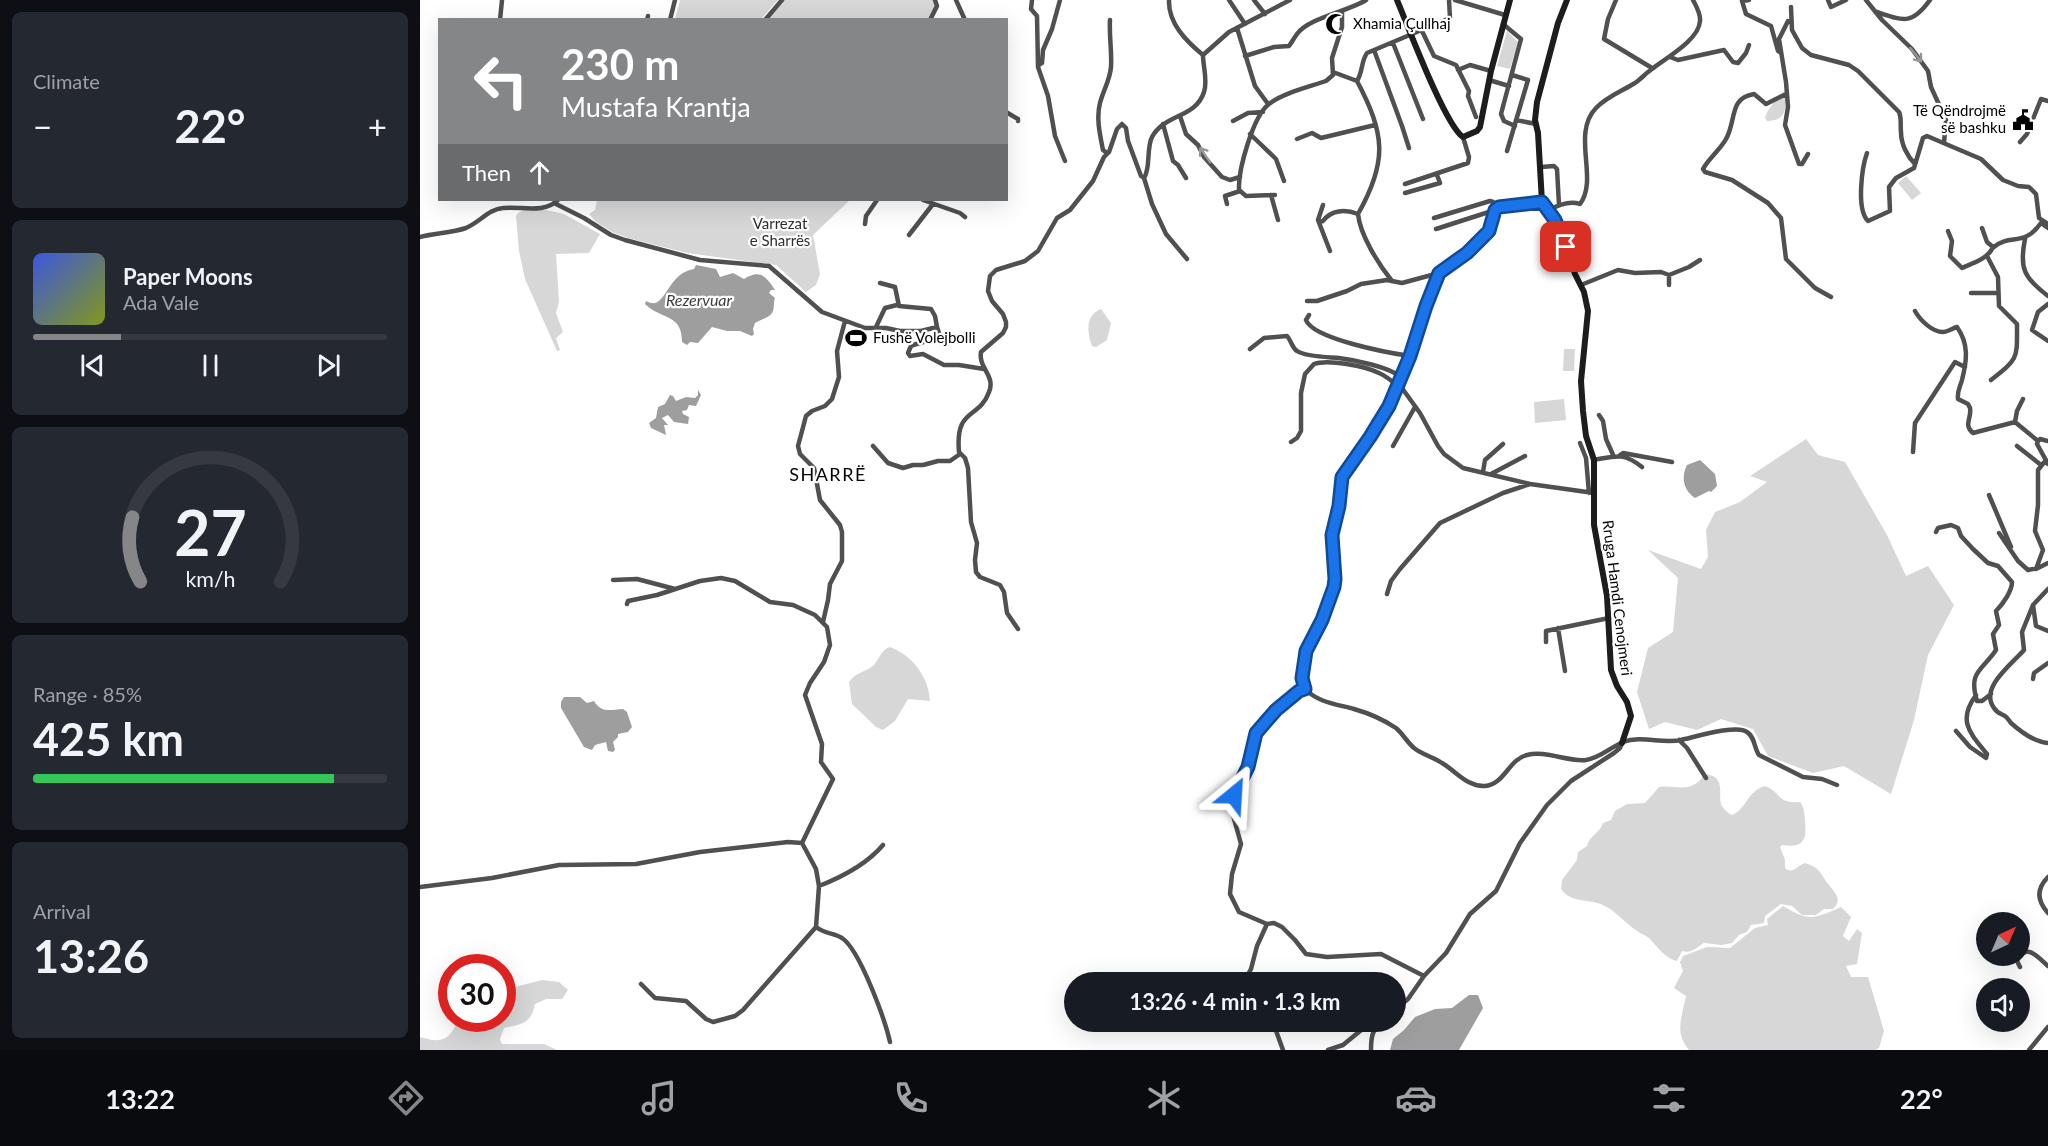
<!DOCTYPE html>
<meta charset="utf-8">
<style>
:root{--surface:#171b24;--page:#242831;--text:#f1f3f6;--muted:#9ea1a6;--line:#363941;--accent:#858687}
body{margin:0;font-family:Lato,sans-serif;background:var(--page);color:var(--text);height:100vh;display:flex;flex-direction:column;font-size:22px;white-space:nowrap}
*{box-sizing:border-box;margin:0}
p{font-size:20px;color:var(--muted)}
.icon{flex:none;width:33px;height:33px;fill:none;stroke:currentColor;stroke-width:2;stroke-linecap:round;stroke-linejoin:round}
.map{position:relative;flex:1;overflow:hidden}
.panel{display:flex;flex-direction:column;gap:12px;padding:12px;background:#0d0f14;width:420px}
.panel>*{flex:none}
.guide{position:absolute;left:18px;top:18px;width:570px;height:183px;border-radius:0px;box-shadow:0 6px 24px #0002;background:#858687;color:#fff;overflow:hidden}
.needle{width:39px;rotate:44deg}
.buttons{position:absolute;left:1556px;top:912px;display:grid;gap:12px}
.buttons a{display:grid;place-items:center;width:54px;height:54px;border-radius:50%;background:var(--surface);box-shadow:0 6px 24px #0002;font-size:30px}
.speed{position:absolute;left:18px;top:954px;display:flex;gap:12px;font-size:30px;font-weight:700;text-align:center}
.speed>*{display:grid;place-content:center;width:78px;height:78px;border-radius:50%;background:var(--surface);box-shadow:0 6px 24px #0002;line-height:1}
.speed .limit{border:9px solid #d22;background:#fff;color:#111}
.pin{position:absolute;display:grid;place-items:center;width:51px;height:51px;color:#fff;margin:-26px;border-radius:12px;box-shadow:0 3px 9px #0006}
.me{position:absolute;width:66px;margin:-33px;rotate:27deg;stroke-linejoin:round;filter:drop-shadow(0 0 4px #0008)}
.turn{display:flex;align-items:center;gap:21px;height:126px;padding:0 24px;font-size:27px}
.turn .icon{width:78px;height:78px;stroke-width:2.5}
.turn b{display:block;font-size:42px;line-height:51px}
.then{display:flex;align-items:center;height:57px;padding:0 24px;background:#0003;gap:12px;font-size:22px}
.big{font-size:45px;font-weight:700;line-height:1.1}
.panel .card{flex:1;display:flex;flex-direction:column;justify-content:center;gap:9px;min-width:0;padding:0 21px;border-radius:9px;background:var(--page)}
.panel .dial{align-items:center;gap:0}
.dial svg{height:156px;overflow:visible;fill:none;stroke:var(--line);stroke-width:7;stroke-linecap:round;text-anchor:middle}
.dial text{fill:var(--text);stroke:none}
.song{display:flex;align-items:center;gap:18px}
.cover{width:72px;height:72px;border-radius:9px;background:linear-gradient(135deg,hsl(230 70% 55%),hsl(70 70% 35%))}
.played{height:6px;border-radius:3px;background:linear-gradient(90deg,var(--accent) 25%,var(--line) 25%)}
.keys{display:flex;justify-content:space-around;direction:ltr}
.heat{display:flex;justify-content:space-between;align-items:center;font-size:33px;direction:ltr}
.charge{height:9px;border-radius:4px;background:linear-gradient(90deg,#34c759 85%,var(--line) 0)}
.trip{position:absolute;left:644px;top:972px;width:342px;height:60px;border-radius:30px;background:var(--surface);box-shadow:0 6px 24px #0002;font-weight:700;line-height:60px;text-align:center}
.tab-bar{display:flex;height:96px;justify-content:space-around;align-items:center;background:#090b0e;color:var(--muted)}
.tab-bar .icon{width:42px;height:42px}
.tab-bar .selected{color:var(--accent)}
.tab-bar b{font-size:27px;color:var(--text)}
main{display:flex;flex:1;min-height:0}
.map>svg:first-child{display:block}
</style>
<main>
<section class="panel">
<div class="card"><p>Climate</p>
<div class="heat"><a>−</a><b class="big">22°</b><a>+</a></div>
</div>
<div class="card">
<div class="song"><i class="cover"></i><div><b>Paper Moons</b><p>Ada Vale</p></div></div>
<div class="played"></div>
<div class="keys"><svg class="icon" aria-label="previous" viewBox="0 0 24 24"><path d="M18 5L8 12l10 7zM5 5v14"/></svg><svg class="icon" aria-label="pause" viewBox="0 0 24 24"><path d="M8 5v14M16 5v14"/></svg><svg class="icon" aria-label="next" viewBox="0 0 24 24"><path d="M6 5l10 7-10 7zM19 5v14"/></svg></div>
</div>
<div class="card dial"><svg viewBox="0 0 100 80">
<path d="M14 69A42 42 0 1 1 86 69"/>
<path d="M14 69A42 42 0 0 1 10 36" stroke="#858687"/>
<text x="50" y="56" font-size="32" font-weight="700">27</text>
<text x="50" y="72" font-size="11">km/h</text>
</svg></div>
<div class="card"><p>Range · 85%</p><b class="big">425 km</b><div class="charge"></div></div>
<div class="card"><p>Arrival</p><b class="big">13:26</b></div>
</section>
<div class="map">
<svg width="1628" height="1050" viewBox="0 0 1628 1050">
<rect width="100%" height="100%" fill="#fff"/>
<path fill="#d7d7d7" d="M260,0H358L341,19H255Z
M364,0H514L516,6L508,19L347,20Z
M1087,31L1098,42L1090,69L1077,66Z
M1365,96C1367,111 1364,121 1347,121L1345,118C1348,108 1356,98 1365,96Z
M1486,176L1501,193L1492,200L1478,183Z
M177,200H430L393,235L400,274L396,285L386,292L356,265L267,253L212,239L194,233L176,222L169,214L175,210Z
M122,209L144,214L180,234L169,253L136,254L139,302L136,313L143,332L136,338L140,350L137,351L105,279L99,251L96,216C101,207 113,210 122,209Z
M681,309L691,323L687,340L676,347L672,346C667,332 665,315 681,309Z
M1144,349H1155L1154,371H1143Z
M1144,399L1146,420L1115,423L1114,402Z
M1386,439L1398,455L1425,462L1467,535L1486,576L1508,566L1534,605L1508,655L1494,720L1471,794L1424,766L1393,773L1348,756L1333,729L1301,719L1277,730L1245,722L1229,729L1217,692L1228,648L1253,632L1258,578L1228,550L1281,569L1288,557L1286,530L1295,512L1320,502L1347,482L1330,476Z
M470,647C492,655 509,677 510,701L488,699L475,721L463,730L456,727L432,704L429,682C436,672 446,672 454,665C460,658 461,650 470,647Z
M1287,774C1306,778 1298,793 1301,804C1303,809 1308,813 1312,815C1326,810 1327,791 1345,786C1361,792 1357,804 1380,802C1385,809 1384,813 1385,821C1387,841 1383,848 1362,845L1360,847L1365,860V868C1373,875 1378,865 1385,863C1401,868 1400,874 1409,885C1415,893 1423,900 1413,909H1404L1396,915H1382L1372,906L1361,904L1345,916L1344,923L1331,925L1327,932L1319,935L1312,943L1301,945L1284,943C1276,948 1271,954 1262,951L1257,961C1244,958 1238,947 1229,938C1225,935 1221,934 1217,931C1206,924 1196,911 1183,905C1168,898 1152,904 1141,889L1142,880L1157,860L1158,852L1167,846C1169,836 1180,833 1183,823L1191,820L1195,811L1207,804L1225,803L1239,787C1252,785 1264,791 1275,784C1280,782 1281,777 1287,774Z
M1363,906C1390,922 1393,919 1421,907L1431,917L1423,936L1429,941L1437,929L1442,933L1437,964L1426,966L1431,977H1448L1464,1031L1459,1048L1455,1050H1269C1254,1033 1262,1016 1266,996L1254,988L1263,971L1260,962L1263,956L1287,947L1310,948L1335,928L1348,925L1347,919Z
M122,980L139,982L148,990L142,999H126L115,1004C111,1024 102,1024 84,1028L80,1039L82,1044H124L137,1050H0V1037C23,1044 29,1040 39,1019L82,1018L83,990Z"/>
<path fill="#9e9e9e" d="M276,265L296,269L300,277L313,273L324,279C340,269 346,276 355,290H351L349,293L355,298C353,303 355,308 352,313C349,318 339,320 335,323L333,329L334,334L332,336L320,331H307L292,327L278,343L270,342L267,345L262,342C262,313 241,320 225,304L226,301C228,302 233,304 235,303C247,300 250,273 274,269Z
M278,390L281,395L276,406L269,405L267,410L262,411L263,414L269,417L268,424L254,422L248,415L242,418L248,425H244L246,435L231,428L229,423L236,418L238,407L245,404L250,395L253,396L256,401L266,397L275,398L278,395Z
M1280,460L1295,474L1297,486L1291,492L1289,491L1275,498C1263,490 1261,477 1267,465Z
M144,697H160L167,703L174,701C181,713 190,710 203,709L207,712L212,727L208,732L198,734V737L193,742L195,750L193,752L188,751L186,742L175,745L172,750L164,747L141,708V702Z
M1049,995H1058L1063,1008L1039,1050H970L973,1039L984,1030L995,1017L1015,1009L1032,1008Z"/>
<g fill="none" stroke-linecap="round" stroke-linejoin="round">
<path stroke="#505050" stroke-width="4.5" d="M536,0L545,20
M612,0L611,9L617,16L618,67L628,96L635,136L645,161
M749,0C748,23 766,41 783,55
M809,0L825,24
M834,0L845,14
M1035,0L1085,15
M1196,0L1188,19L1184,39L1232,68
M1329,0L1322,1L1326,14L1351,26L1358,51L1361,53
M1408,0L1411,7L1426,0
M1446,0L1462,20L1492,49L1508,71L1511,87L1526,120L1524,143
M1371,7L1372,30L1382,48L1391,55L1429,65L1438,71L1479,112C1482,119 1480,125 1481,132C1481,144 1487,156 1495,164
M1457,12C1484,21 1492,25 1510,0
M80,20L82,0
M227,20L228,16
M250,20L255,0
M345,20L362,0
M510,20L517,6L515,0
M1368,21L1359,39L1366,82L1368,107L1365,125L1379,164H1382L1388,154
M1083,24L1101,39L1081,114L1084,121L1095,126
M817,28L835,86L848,104
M1002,31L1014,56L1036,65L1049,91L1048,96L1056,117
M973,43L1003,119
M954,50L982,126L989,148
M825,56L854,47L869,46C872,42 874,38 877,34C888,18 929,11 946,0
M1250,57L1258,60L1304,50L1313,62L1318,63L1326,53L1329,45
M619,65L622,63L623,50L632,29L640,0
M1038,70L1050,65L1071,71
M913,72L937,81
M1069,80L1089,86
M937,81C965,134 968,161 938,214
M937,81C943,72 941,61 947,53L1030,18L1029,0
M1366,94L1346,104L1334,94C1328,95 1322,97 1318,103C1312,112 1313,127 1306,139C1300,150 1289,158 1283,169L1285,172L1312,180L1348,203L1361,218L1366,259L1395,288L1411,297
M586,112L598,119V121
M760,116L766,134L778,145L784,157L802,177L810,180L820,177
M1096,120L1116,124
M813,121L828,113L843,112
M743,124L753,161L758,165L766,178
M830,134L856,159L864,181
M877,139L892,133L901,138L955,125
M1600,142L1607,134L1621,99L1628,101
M1087,151L1108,80L1092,75
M687,153L683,150C680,135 676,118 680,103C683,91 690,80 691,67C692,51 689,36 690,20
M1447,153C1442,167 1436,209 1448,221L1470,211L1469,187L1476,178L1494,168L1503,138L1507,136L1561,159L1583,180L1598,186L1609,187L1616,194L1619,218L1628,224
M1121,167L1134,166L1137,169L1139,205
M724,178C731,168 726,149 732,137C744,114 776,118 784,92C788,81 783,67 783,55L809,32L870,0
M985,184L1048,163L1049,157L1043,137
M985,193L1020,183L1017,175
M851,195L858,220
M855,195L826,196L819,190C818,170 833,116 849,104C863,93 889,87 906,81L913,75L912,58L922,27V11
M503,200L540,213L545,217
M134,203L164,218L191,235L205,240L280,260L349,266L402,312L445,328H466L480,331H501L517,327L519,333C512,343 501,341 491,346L488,353L490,356L503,354L524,365H539L564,369
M807,204L805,196L820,191
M903,205L898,220L910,251
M1129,210C1138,205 1149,200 1160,204C1179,179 1151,134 1176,108C1186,97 1202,91 1215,83C1221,79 1226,73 1232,69C1246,58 1279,40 1280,21C1281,14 1276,6 1273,0
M938,214C940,235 959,265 972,281
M1014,218L1070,201L1073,202L1075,210L1016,229
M899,222L903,221C911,210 925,209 938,214
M445,224L446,216L457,200
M1562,228L1567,242L1573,247
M1528,231L1532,241L1530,256L1542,268C1550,264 1562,261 1568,254C1571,252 1571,249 1574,247C1591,233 1603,248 1621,223L1628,228
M489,235L513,204
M0,237C15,233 31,233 46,228C60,222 69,209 83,208C101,206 124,214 138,200
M1605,239C1599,268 1604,278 1628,296
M1567,256L1578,277L1579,306L1597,324C1597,359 1599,358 1571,380
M460,283L475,287L479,306L511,309L515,316L517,327
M1161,285L1198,270L1215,273L1241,272L1249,275L1269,267L1280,260
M1249,285V275
M1551,293H1578
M887,301H897L927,291L941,284L967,280L982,283L1019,273
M1628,304L1618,312L1612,330L1628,341
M1495,311C1500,320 1512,332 1523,332C1527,332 1533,328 1537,327C1549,344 1547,360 1542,380C1540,387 1537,391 1538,399L1548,404L1550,408C1552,418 1543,425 1553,433L1595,422
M889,315L886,320C893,339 969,353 990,356
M456,327L465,308L477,305
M830,349L844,338L867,336C871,340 872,348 877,351C886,357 908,357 919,358C935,360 969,367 981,377
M979,384L1000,413L1018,446L1024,454L1043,468L1110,484L1174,493
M1179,415L1183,421L1186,439L1194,457
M1595,422L1618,441
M1595,422L1597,411L1603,399
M1618,441L1617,444L1628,464
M1618,441L1620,439L1628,441
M871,442L877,438L881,431V393L885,374L894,364C908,359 945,366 959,373C966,376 972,381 978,386
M1160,443L1166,458L1169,493
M453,446L468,463L483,468L493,465H503L518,461H530L540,454
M973,446L995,407
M1597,446L1621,465
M1493,452L1495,423L1535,362L1545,367
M1200,455L1203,453L1252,462
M1174,460C1196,456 1203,452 1222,467
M1063,472L1065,460L1083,444
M1071,474L1105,456
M1569,495L1591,547
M1516,532L1518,528L1531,525L1538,528L1541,536L1553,549L1568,563L1578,566L1592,582C1592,591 1583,604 1576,611L1579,625L1573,634L1576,650C1562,671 1548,671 1557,701H1562L1571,694
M1579,533L1598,561L1608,570L1618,568L1628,563
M1616,569L1623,550L1615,531L1618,505V470L1626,460
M193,580L217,579L255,589
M1628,589L1613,605L1616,626L1628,631
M967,594L971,581L980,569L1020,523L1083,493L1110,484
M207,604L208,601L237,595L280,581L301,578L315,581L350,602L373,605L395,615L407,627L410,645L404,662L390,683L385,695L402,744L401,762L413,779L382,843
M1613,605L1602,632L1604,650C1592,664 1559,688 1574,708C1577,713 1580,713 1585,716C1588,718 1589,721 1591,723C1601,732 1614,742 1628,743
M403,622L408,600L410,584L422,561V532L420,525L400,500L394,468L380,454L378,446L386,416L392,411L405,406L412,399L419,377L417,351L425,321
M1138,628L1145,671
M598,629L587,613L584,592L580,585L560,577L556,572L555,560L557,543L551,522L548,468L545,458L539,452C535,407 559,420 569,392C576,376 558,368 561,352L583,333L586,327V322L583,314L572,301L568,291L570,276L576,270L605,261L618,251L637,218L650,210L673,181L684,157L689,152L697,129L702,124L706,128L708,141L721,176L724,178L732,204L746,234L767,259
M1126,642V631L1189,618
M1613,679L1614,673L1628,663
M885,689C899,703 916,704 934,709C948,713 964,720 976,728C983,734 987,742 994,748C1003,755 1013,757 1022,763C1036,771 1047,787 1065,786C1084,785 1089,759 1107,755C1126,750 1147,762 1166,760C1180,758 1191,747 1203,742C1221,735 1242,744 1261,740C1275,737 1317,724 1327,732C1335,737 1334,748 1339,755L1383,777L1402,779L1417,785
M885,689L882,678L886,651L902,620L914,587L915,579L911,535L919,506L922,477L950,437L969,406L990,356L1015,281L1019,273L1047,253L1069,231L1077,207L1122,202
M885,689L879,691L856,710L836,733L831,758L814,795L811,808L821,844L812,874L810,894L819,912L847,924L854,923L862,927L875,940L886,954L907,957L961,954L1004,976
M1536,731L1550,747L1566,758L1567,754C1550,733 1537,721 1556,695
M1259,740L1267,748L1286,778
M1628,877C1616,889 1617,901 1628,913
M399,886C422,877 447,864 463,845
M0,887L72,878L139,865L216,864L280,852L368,842L382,843L396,869L399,886L396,927L323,1010L315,1016L293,1022L286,1019L266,1001L235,998L221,984
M396,927C405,934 414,933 422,938C440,950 465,1020 470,1042
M1600,967L1597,961C1605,941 1619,958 1628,966
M824,982L831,969L837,946L847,924
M975,1010L988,999L1004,976L1026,953L1050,914L1076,891L1100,843L1127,805L1151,781L1194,753L1200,748L1202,743
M846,1022L855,1028L863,1050
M908,1050L923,1045L951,1022
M951,1050C951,1038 952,1030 961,1022
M1609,1050L1628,1027"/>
<path stroke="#1d1d1d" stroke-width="6" d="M977,0C988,26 1025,125 1043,137L1057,131L1060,127L1071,71L1090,0
M1147,0L1138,23L1117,102L1115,120L1118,133L1122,202L1135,220L1143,237L1155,274L1164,292L1168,311L1161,381L1163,411L1166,436L1174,460V525L1187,596L1191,670L1197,686L1207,702L1211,716L1202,743"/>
</g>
<defs><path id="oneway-shaft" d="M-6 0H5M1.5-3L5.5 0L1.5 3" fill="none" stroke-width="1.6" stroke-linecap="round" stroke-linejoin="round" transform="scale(1.5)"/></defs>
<g stroke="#969696">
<use href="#oneway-shaft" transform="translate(1496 55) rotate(51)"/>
<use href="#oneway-shaft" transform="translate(785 155) rotate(-125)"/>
</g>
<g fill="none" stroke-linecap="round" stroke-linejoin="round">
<defs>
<path id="route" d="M814,795L828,767L836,733L856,710L879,691L885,689L882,678L886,651L902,620L914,587L915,579L912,535L919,506L922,477L950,437L969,406L990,356L1006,306L1019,273L1047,253L1069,231L1075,210L1079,207L1122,202L1135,220L1146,247"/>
</defs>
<use href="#route" stroke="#114b97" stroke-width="15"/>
<use href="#route" stroke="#1a73e8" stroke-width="10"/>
</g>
<defs>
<symbol id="mosque-bare" viewBox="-9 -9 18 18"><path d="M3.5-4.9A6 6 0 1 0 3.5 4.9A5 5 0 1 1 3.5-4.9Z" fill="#000" stroke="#fff" stroke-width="2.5" paint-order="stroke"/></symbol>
<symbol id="civic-bare" viewBox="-9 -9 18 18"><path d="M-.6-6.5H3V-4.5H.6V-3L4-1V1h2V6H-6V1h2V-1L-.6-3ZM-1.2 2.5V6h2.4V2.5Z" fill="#000" stroke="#fff" stroke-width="2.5" paint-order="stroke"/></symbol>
<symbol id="stadium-bare" viewBox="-9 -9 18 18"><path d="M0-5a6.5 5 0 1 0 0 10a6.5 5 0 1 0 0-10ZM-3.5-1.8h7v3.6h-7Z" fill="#000" stroke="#fff" stroke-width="2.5" paint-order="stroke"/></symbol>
</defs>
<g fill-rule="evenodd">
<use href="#mosque-bare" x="901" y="9" width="30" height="30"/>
<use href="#civic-bare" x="1588" y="105" width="30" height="30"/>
<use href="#stadium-bare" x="421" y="323" width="30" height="30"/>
</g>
<g text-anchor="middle" stroke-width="4.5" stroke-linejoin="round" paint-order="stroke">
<g font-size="15" fill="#000" stroke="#fff" text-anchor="start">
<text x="933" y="29">Xhamia Çullhaj</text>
<text x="1586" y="116" text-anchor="end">Të Qëndrojmë<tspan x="1586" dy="17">së bashku</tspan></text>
<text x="453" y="343">Fushë Volejbolli</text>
</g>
<g font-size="15" fill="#2e2e2e" stroke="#fff">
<text x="360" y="229">Varrezat<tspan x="360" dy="17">e Sharrës</tspan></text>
</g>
<g font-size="15" fill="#000" stroke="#fff">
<text transform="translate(1197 598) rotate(83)" y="5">Rruga Hamdi Cenojmeri</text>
</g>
<g font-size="16" font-style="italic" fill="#3f3f3f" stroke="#fff">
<text x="279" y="306">Rezervuar</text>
</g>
<g font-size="18" letter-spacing="1.5" fill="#000" stroke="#fff">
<text x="408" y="481">SHARRË</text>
</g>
</g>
</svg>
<div class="buttons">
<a><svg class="needle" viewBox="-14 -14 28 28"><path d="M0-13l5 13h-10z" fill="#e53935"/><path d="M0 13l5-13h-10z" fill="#9ea1a6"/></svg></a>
<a><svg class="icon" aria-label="sound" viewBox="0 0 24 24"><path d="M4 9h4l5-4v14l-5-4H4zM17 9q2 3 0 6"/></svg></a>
</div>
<div class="speed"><div class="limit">30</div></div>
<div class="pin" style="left:1146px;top:247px;background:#d93025"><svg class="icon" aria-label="arrive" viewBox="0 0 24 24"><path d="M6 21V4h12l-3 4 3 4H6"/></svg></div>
<svg class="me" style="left:814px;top:795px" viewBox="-20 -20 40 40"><path d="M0-17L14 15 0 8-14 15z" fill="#1a73e8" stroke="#fff" stroke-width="4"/></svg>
<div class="trip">13:26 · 4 min · 1.3 km</div>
<div class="guide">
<div class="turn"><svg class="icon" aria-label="left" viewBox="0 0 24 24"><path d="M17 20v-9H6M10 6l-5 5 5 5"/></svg><div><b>230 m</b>Mustafa Krantja</div></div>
<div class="then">Then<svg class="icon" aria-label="ahead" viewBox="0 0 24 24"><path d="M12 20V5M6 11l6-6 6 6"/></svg></div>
</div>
</div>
</main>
<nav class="tab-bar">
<b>13:22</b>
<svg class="icon selected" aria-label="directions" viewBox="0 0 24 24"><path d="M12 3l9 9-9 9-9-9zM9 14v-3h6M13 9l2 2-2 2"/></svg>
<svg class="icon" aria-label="music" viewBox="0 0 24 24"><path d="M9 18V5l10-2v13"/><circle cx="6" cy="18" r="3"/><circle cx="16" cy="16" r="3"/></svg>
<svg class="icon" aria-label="phone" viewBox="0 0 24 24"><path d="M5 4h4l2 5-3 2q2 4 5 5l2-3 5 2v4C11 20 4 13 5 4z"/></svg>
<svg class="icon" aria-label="climate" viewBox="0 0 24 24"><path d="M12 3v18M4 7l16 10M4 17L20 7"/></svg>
<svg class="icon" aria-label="car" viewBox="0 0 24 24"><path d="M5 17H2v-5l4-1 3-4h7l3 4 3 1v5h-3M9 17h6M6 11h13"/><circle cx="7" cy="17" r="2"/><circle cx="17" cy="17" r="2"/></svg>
<svg class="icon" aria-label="filters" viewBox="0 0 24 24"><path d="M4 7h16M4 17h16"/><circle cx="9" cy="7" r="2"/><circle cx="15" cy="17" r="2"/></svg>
<b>22°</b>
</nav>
